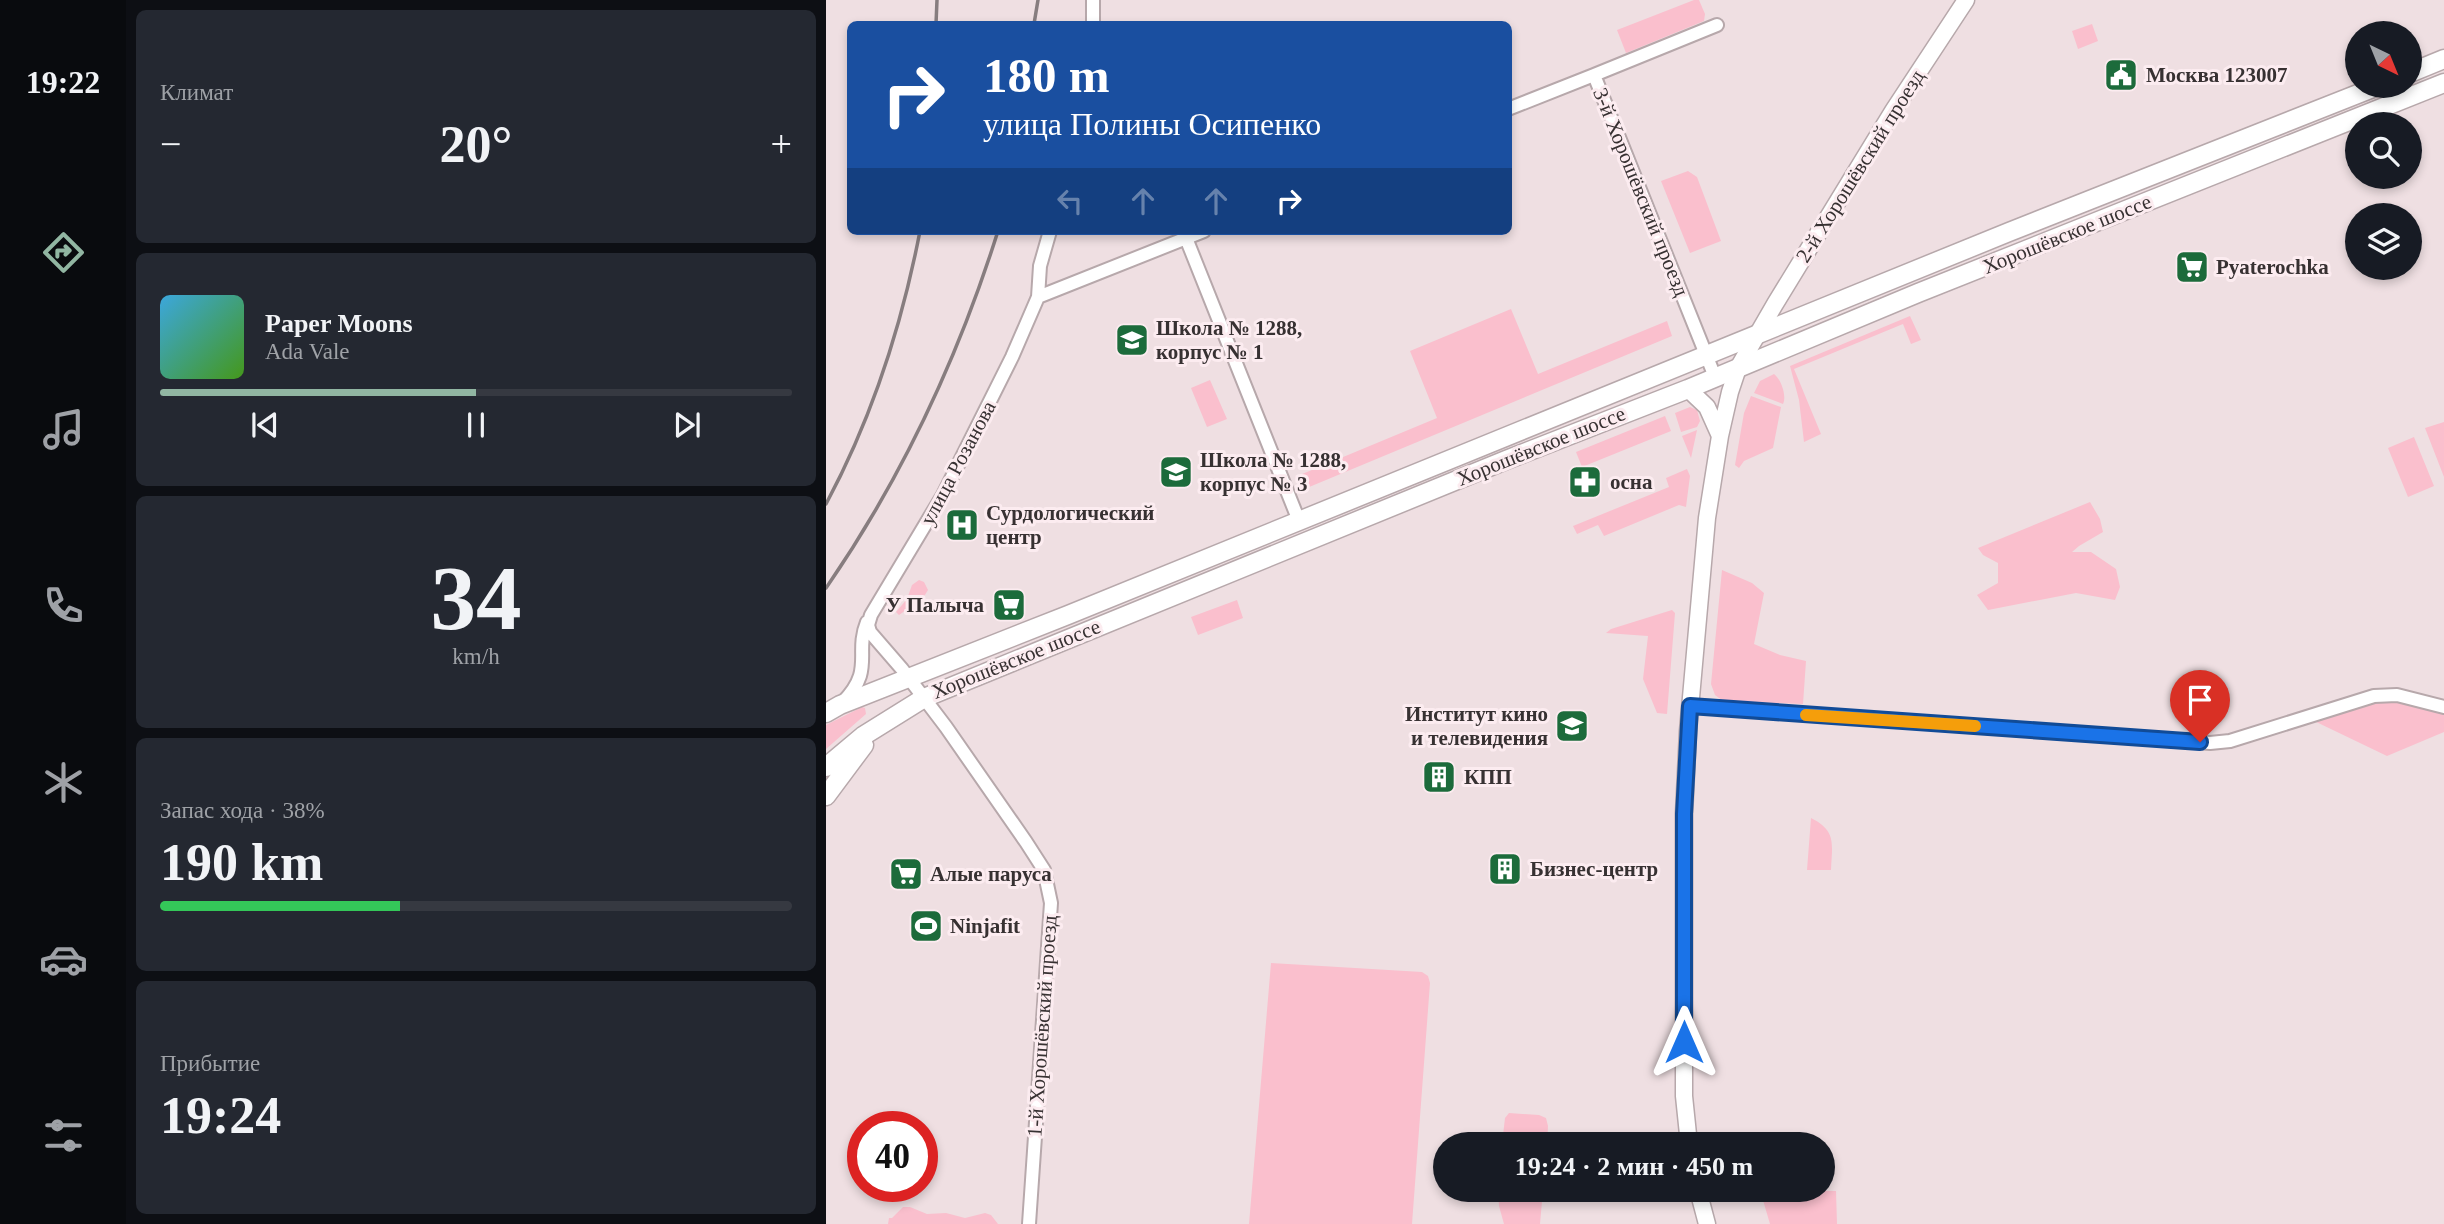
<!DOCTYPE html>
<html lang="ru">
<meta charset="utf-8">
<style>
:root{--surface:#171b24;--page:#242831;--text:#f1f3f6;--muted:#9ea1a6;--line:#363941;--accent:#91b6a2}
body{margin:0;font-family:"Times New Roman",serif;background:var(--page);color:var(--text);height:100vh;display:flex;flex-direction:column;font-size:26px;white-space:nowrap}
*{box-sizing:border-box;margin:0}
p{font-size:23px;color:var(--muted)}
.icon{flex:none;width:38px;height:38px;fill:none;stroke:currentColor;stroke-width:2;stroke-linecap:round;stroke-linejoin:round}
.map{position:relative;flex:1;overflow:hidden}
.panel{display:flex;flex-direction:column;gap:10px;padding:10px;background:#0d0f14;width:700px}
.panel>*{flex:none}
.guide{position:absolute;left:21px;top:21px;width:665px;height:214px;border-radius:10px;box-shadow:0 4px 10px #0003;background:#1a4fa0;color:#fff;overflow:hidden}
.needle{width:46px;rotate:137deg}
.tools{position:absolute;left:1519px;top:21px;display:grid;gap:14px}
.tools a{display:grid;place-items:center;width:77px;height:77px;border-radius:50%;background:var(--surface);box-shadow:0 4px 10px #0003;font-size:35px}
.speed{position:absolute;left:21px;top:1111px;display:flex;gap:14px;font-size:35px;font-weight:700;text-align:center}
.speed>*{display:grid;place-content:center;width:91px;height:91px;border-radius:50%;background:var(--surface);box-shadow:0 4px 10px #0003;line-height:1}
.speed .limit{border:10px solid #d22;background:#fff;color:#111}
.pin{position:absolute;display:grid;place-items:center;width:60px;height:60px;color:#fff;margin:-72px -30px;border-radius:50% 50% 50% 0;rotate:-45deg;box-shadow:0 0 7px #0007}
.pin .icon{rotate:45deg}
.me{position:absolute;width:77px;margin:-38px;rotate:0deg;stroke-linejoin:round;filter:drop-shadow(0 0 5px #0008)}
.turn{display:flex;align-items:center;gap:24px;height:147px;padding:0 21px;font-size:32px}
.turn .icon{width:91px;height:91px;stroke-width:2.5}
.turn b{display:block;font-size:49px;line-height:60px}
.lanes{display:flex;align-items:center;height:66px;padding:0 21px;background:#0003;justify-content:center;gap:35px;direction:ltr}
.lanes .off{opacity:.35}
.big{font-size:52px;font-weight:700;line-height:1.1}
.panel .card{flex:1;display:flex;flex-direction:column;justify-content:center;gap:10px;min-width:0;padding:0 24px;border-radius:10px;background:var(--page)}
.panel .dial{align-items:center;gap:0}
.dial b{font-size:91px;line-height:1}
.song{display:flex;align-items:center;gap:21px}
.cover{width:84px;height:84px;border-radius:10px;background:linear-gradient(135deg,hsl(200 70% 55%),hsl(100 70% 35%))}
.played{height:7px;border-radius:4px;background:linear-gradient(90deg,var(--accent) 50%,var(--line) 50%)}
.keys{display:flex;justify-content:space-around;direction:ltr}
.heat{display:flex;justify-content:space-between;align-items:center;font-size:38px;direction:ltr}
.charge{height:10px;border-radius:5px;background:linear-gradient(90deg,#34c759 38%,var(--line) 0)}
.trip{position:absolute;left:607px;top:1132px;width:402px;height:70px;border-radius:35px;background:var(--surface);box-shadow:0 4px 10px #0003;font-weight:700;line-height:70px;text-align:center}
main{display:flex;flex:1;min-height:0}
.dock{display:flex;flex-direction:column;width:126px;justify-content:space-around;align-items:center;background:#090b0e;color:var(--muted)}
.dock .icon{width:49px;height:49px}
.dock .current{color:var(--accent)}
.dock b{font-size:32px;color:var(--text)}
.map>svg:first-child{display:block}
</style>
<main>
<nav class="dock">
<b>19:22</b>
<svg class="icon current" aria-label="directions" viewBox="0 0 24 24"><path d="M12 3l9 9-9 9-9-9zM9 14v-3h6M13 9l2 2-2 2"/></svg>
<svg class="icon" aria-label="music" viewBox="0 0 24 24"><path d="M9 18V5l10-2v13"/><circle cx="6" cy="18" r="3"/><circle cx="16" cy="16" r="3"/></svg>
<svg class="icon" aria-label="phone" viewBox="0 0 24 24"><path d="M5 4h4l2 5-3 2q2 4 5 5l2-3 5 2v4C11 20 4 13 5 4z"/></svg>
<svg class="icon" aria-label="climate" viewBox="0 0 24 24"><path d="M12 3v18M4 7l16 10M4 17L20 7"/></svg>
<svg class="icon" aria-label="car" viewBox="0 0 24 24"><path d="M5 17H2v-5l4-1 3-4h7l3 4 3 1v5h-3M9 17h6M6 11h13"/><circle cx="7" cy="17" r="2"/><circle cx="17" cy="17" r="2"/></svg>
<svg class="icon" aria-label="filters" viewBox="0 0 24 24"><path d="M4 7h16M4 17h16"/><circle cx="9" cy="7" r="2"/><circle cx="15" cy="17" r="2"/></svg>
</nav>
<section class="panel">
<div class="card"><p>Климат</p>
<div class="heat"><a>−</a><b class="big">20°</b><a>+</a></div>
</div>
<div class="card">
<div class="song"><i class="cover"></i><div><b>Paper Moons</b><p>Ada Vale</p></div></div>
<div class="played"></div>
<div class="keys"><svg class="icon" aria-label="previous" viewBox="0 0 24 24"><path d="M18 5L8 12l10 7zM5 5v14"/></svg><svg class="icon" aria-label="pause" viewBox="0 0 24 24"><path d="M8 5v14M16 5v14"/></svg><svg class="icon" aria-label="next" viewBox="0 0 24 24"><path d="M6 5l10 7-10 7zM19 5v14"/></svg></div>
</div>
<div class="card dial"><b>34</b><p>km/h</p></div>
<div class="card"><p>Запас хода · 38%</p><b class="big">190 km</b><div class="charge"></div></div>
<div class="card"><p>Прибытие</p><b class="big">19:24</b></div>
</section>
<div class="map">
<svg width="1618" height="1224" viewBox="0 0 1618 1224">
<rect width="100%" height="100%" fill="#efdfe2"/>
<path fill="#fabfcd" d="M868,0H873L879,14L878,21L800,53L791,30Z
M1266,24L1272,41L1252,49L1246,31Z
M862,171L871,177L895,241L864,253L835,181Z
M685,309L712,374L841,321L846,336L476,490L469,477L611,418L584,351Z
M1084,316L1095,340L1085,344L1077,324L968,369L995,434L978,442L973,400L964,366Z
M948,374C955,379 961,396 957,404L928,393L934,381Z
M384,380L401,419L381,427L365,388Z
M925,396L955,407L947,448L918,461L913,468L909,465L918,413Z
M864,407L871,410L874,421L871,427L855,432L849,413Z
M839,416L845,431L756,467L750,452Z
M1618,422V477L1599,428Z
M871,430L865,458L856,436Z
M1588,437L1608,486L1582,497L1562,448Z
M861,469L864,476L860,507L853,505L778,536L772,525L751,534L747,526L843,487L840,478Z
M1264,502L1274,519L1277,532L1253,546L1246,552H1265L1290,569L1294,587L1289,600L1250,593L1162,610L1151,595L1172,583V563L1157,555L1152,548Z
M896,570L926,583L938,593L928,644L954,655L980,661L977,704L897,701L889,695L885,684Z
M93,580L98,582L102,590L97,598L73,615L70,612L81,599L86,585Z
M411,600L417,618L372,635L365,617Z
M846,610L849,613L841,714L831,713L817,679L822,636L780,633L785,629Z
M1561,698L1618,711V732L1561,756L1484,719Z
M36,707L39,708L40,714L0,749V725Z
M985,818C1011,831 1006,844 1005,870H981Z
M445,963L596,972L602,976L604,983L586,1224H423Z
M683,1113L713,1115L720,1118L722,1126L721,1144H676L679,1118Z
M672,1190H717L714,1224H678L673,1206Z
M934,1190L1010,1191L1011,1224H944Z
M77,1207H84L101,1214L120,1213L139,1218L159,1213L165,1215L172,1224H62L63,1218H66Z"/>
<g fill="none" stroke-linecap="round" stroke-linejoin="round">
<defs>
<path id="minor" d="M267,24V0
M768,75L891,25
M682,109L768,75L889,377
M360,238L473,521
M212,297L378,231
M17,702C49,669 28,654 41,622
M864,706L1384,743L1404,741L1548,696L1571,695L1618,707
M203,1224L225,903L218,870L200,842L120,727L76,669L44,632L42,625L45,615L117,495L186,357L212,297L214,266L224,231"/>
<path id="tertiary" d="M862,389L881,407L894,436
M863,1144L858,1096V814L862,731L881,518L894,436L904,392L912,368L949,304L1067,111L1140,0
M872,1190L881,1224"/>
<path id="secondary" d="M1584,73L1618,59
M0,713L14,705L242,615L1183,232L1552,86
M0,767L37,736L98,698L680,460L862,389L1092,293L1618,83
M0,796L38,745"/>
</defs>
<use href="#minor" stroke="#b7a8ab" stroke-width="16"/>
<use href="#tertiary" stroke="#b7a8ab" stroke-width="19"/>
<use href="#secondary" stroke="#b7a8ab" stroke-width="21"/>
<use href="#minor" stroke="#fff" stroke-width="12"/>
<use href="#tertiary" stroke="#fff" stroke-width="16"/>
<use href="#secondary" stroke="#fff" stroke-width="18"/>
<path stroke="#877d7f" stroke-width="3.5" d="M110,24L111,0
M208,24L212,0
M0,504C45,420 76,324 94,231
M0,588C76,478 132,358 172,231"/>
</g>
<g fill="none" stroke-linecap="round" stroke-linejoin="round">
<defs>
<path id="route" d="M858,1042V814L864,706L1374,742"/>
</defs>
<use href="#route" stroke="#114b97" stroke-width="18"/>
<use href="#route" stroke="#1a73e8" stroke-width="12"/>
<path stroke="#f59e0b" stroke-width="12" d="M980,715L1149,726"/>
</g>
<defs>
<symbol id="civic-square" viewBox="-11 -11 22 22"><rect x="-9" y="-9" width="18" height="18" rx="4" fill="#1c6b3b" stroke="#fcecf0"/><path d="M-.6-6.5H3V-4.5H.6V-3L4-1V1h2V6H-6V1h2V-1L-.6-3ZM-1.2 2.5V6h2.4V2.5Z" fill="#fff"/></symbol>
<symbol id="supermarket-square" viewBox="-11 -11 22 22"><rect x="-9" y="-9" width="18" height="18" rx="4" fill="#1c6b3b" stroke="#fcecf0"/><path d="M-6-5.5h2.5l.6 2H6L4.5 2H-2.5L-4.4-4H-6ZM-1.5 3.2a1.3 1.3 0 1 0 .1 0ZM3 3.2a1.3 1.3 0 1 0 .1 0Z" fill="#fff"/></symbol>
<symbol id="school-square" viewBox="-11 -11 22 22"><rect x="-9" y="-9" width="18" height="18" rx="4" fill="#1c6b3b" stroke="#fcecf0"/><path d="M0-5L7-2L0 1L-7-2ZM-4 1L0 2.5L4 1V4Q0 6-4 4Z" fill="#fff"/></symbol>
<symbol id="pharmacy-square" viewBox="-11 -11 22 22"><rect x="-9" y="-9" width="18" height="18" rx="4" fill="#1c6b3b" stroke="#fcecf0"/><path d="M-2-6h4v4h4v4h-4v4h-4v-4h-4v-4h4Z" fill="#fff"/></symbol>
<symbol id="hospital-square" viewBox="-11 -11 22 22"><rect x="-9" y="-9" width="18" height="18" rx="4" fill="#1c6b3b" stroke="#fcecf0"/><path d="M-5-5h3v3.5h4V-5h3V5h-3V1.5h-4V5h-3Z" fill="#fff"/></symbol>
<symbol id="university-square" viewBox="-11 -11 22 22"><rect x="-9" y="-9" width="18" height="18" rx="4" fill="#1c6b3b" stroke="#fcecf0"/><path d="M0-5L7-2L0 1L-7-2ZM-4 1L0 2.5L4 1V4Q0 6-4 4Z" fill="#fff"/></symbol>
<symbol id="building-square" viewBox="-11 -11 22 22"><rect x="-9" y="-9" width="18" height="18" rx="4" fill="#1c6b3b" stroke="#fcecf0"/><path d="M-4-6H4V6H1V3H-1V6H-4ZM-2.5-4.3h1.7v1.8h-1.7ZM.8-4.3h1.7v1.8H.8ZM-2.5-1h1.7V.8h-1.7ZM.8-1h1.7V.8H.8Z" fill="#fff"/></symbol>
<symbol id="stadium-square" viewBox="-11 -11 22 22"><rect x="-9" y="-9" width="18" height="18" rx="4" fill="#1c6b3b" stroke="#fcecf0"/><path d="M0-5a6.5 5 0 1 0 0 10a6.5 5 0 1 0 0-10ZM-3.5-1.8h7v3.6h-7Z" fill="#fff"/></symbol>
</defs>
<g fill-rule="evenodd">
<use href="#civic-square" x="1276" y="56" width="38" height="38"/>
<use href="#supermarket-square" x="1347" y="248" width="38" height="38"/>
<use href="#school-square" x="287" y="321" width="38" height="38"/>
<use href="#school-square" x="331" y="453" width="38" height="38"/>
<use href="#pharmacy-square" x="740" y="463" width="38" height="38"/>
<use href="#hospital-square" x="117" y="506" width="38" height="38"/>
<use href="#supermarket-square" x="164" y="586" width="38" height="38"/>
<use href="#university-square" x="727" y="707" width="38" height="38"/>
<use href="#building-square" x="594" y="758" width="38" height="38"/>
<use href="#building-square" x="660" y="850" width="38" height="38"/>
<use href="#supermarket-square" x="61" y="855" width="38" height="38"/>
<use href="#stadium-square" x="81" y="907" width="38" height="38"/>
</g>
<g text-anchor="middle" stroke-width="6" stroke-linejoin="round" paint-order="stroke">
<g font-size="21" font-weight="bold" fill="#373132" stroke="#fcecf0" text-anchor="start">
<text x="1320" y="82">Москва 123007</text>
<text x="1390" y="274">Pyaterochka</text>
<text x="330" y="335">Школа № 1288,<tspan x="330" dy="24">корпус № 1</tspan></text>
<text x="374" y="467">Школа № 1288,<tspan x="374" dy="24">корпус № 3</tspan></text>
<text x="784" y="489">осна</text>
<text x="160" y="520">Сурдологический<tspan x="160" dy="24">центр</tspan></text>
<text x="158" y="612" text-anchor="end">У Палыча</text>
<text x="722" y="721" text-anchor="end">Институт кино<tspan x="722" dy="24">и телевидения</tspan></text>
<text x="638" y="784">КПП</text>
<text x="704" y="876">Бизнес-центр</text>
<text x="104" y="881">Алые паруса</text>
<text x="124" y="933">Ninjafit</text>
</g>
<g font-size="21" fill="#373132" stroke="#fcecf0">
<text transform="translate(1034 166) rotate(-58)" y="7">2-й Хорошёвский проезд</text>
<text transform="translate(815 192) rotate(68)" y="7">3-й Хорошёвский проезд</text>
<text transform="translate(1241 234) rotate(-22)" y="7">Хорошёвское шоссе</text>
<text transform="translate(715 446) rotate(-22)" y="7">Хорошёвское шоссе</text>
<text transform="translate(132 463) rotate(-62)" y="7">улица Розанова</text>
<text transform="translate(190 659) rotate(-22)" y="7">Хорошёвское шоссе</text>
<text transform="translate(216 1026) rotate(-86)" y="7">1-й Хорошёвский проезд</text>
</g>
</g>
</svg>
<div class="tools">
<a><svg class="needle" viewBox="-14 -14 28 28"><path d="M0-13l5 13h-10z" fill="#e53935"/><path d="M0 13l5-13h-10z" fill="#9ea1a6"/></svg></a>
<a><svg class="icon" aria-label="search" viewBox="0 0 24 24"><circle cx="10" cy="10" r="6"/><path d="M15 15l6 6"/></svg></a>
<a><svg class="icon" aria-label="layers" viewBox="0 0 24 24"><path d="M12 4l9 5-9 5-9-5zM3 14l9 5 9-5"/></svg></a>
</div>
<div class="speed"><div class="limit">40</div></div>
<div class="pin" style="left:1374px;top:742px;background:#d93025"><svg class="icon" aria-label="arrive" viewBox="0 0 24 24"><path d="M6 21V4h12l-3 4 3 4H6"/></svg></div>
<svg class="me" style="left:858px;top:1042px" viewBox="-20 -20 40 40"><path d="M0-17L14 15 0 8-14 15z" fill="#1a73e8" stroke="#fff" stroke-width="4"/></svg>
<div class="trip">19:24 · 2 мин · 450 m</div>
<div class="guide">
<div class="turn"><svg class="icon" aria-label="right" viewBox="0 0 24 24"><path d="M7 20v-9h11M14 6l5 5-5 5"/></svg><div><b>180 m</b>улица Полины Осипенко</div></div>
<div class="lanes"><svg class="icon off" aria-label="left" viewBox="0 0 24 24"><path d="M17 20v-9H6M10 6l-5 5 5 5"/></svg><svg class="icon off" aria-label="ahead" viewBox="0 0 24 24"><path d="M12 20V5M6 11l6-6 6 6"/></svg><svg class="icon off" aria-label="ahead" viewBox="0 0 24 24"><path d="M12 20V5M6 11l6-6 6 6"/></svg><svg class="icon" aria-label="right" viewBox="0 0 24 24"><path d="M7 20v-9h11M14 6l5 5-5 5"/></svg></div>
</div>
</div>
</main>
